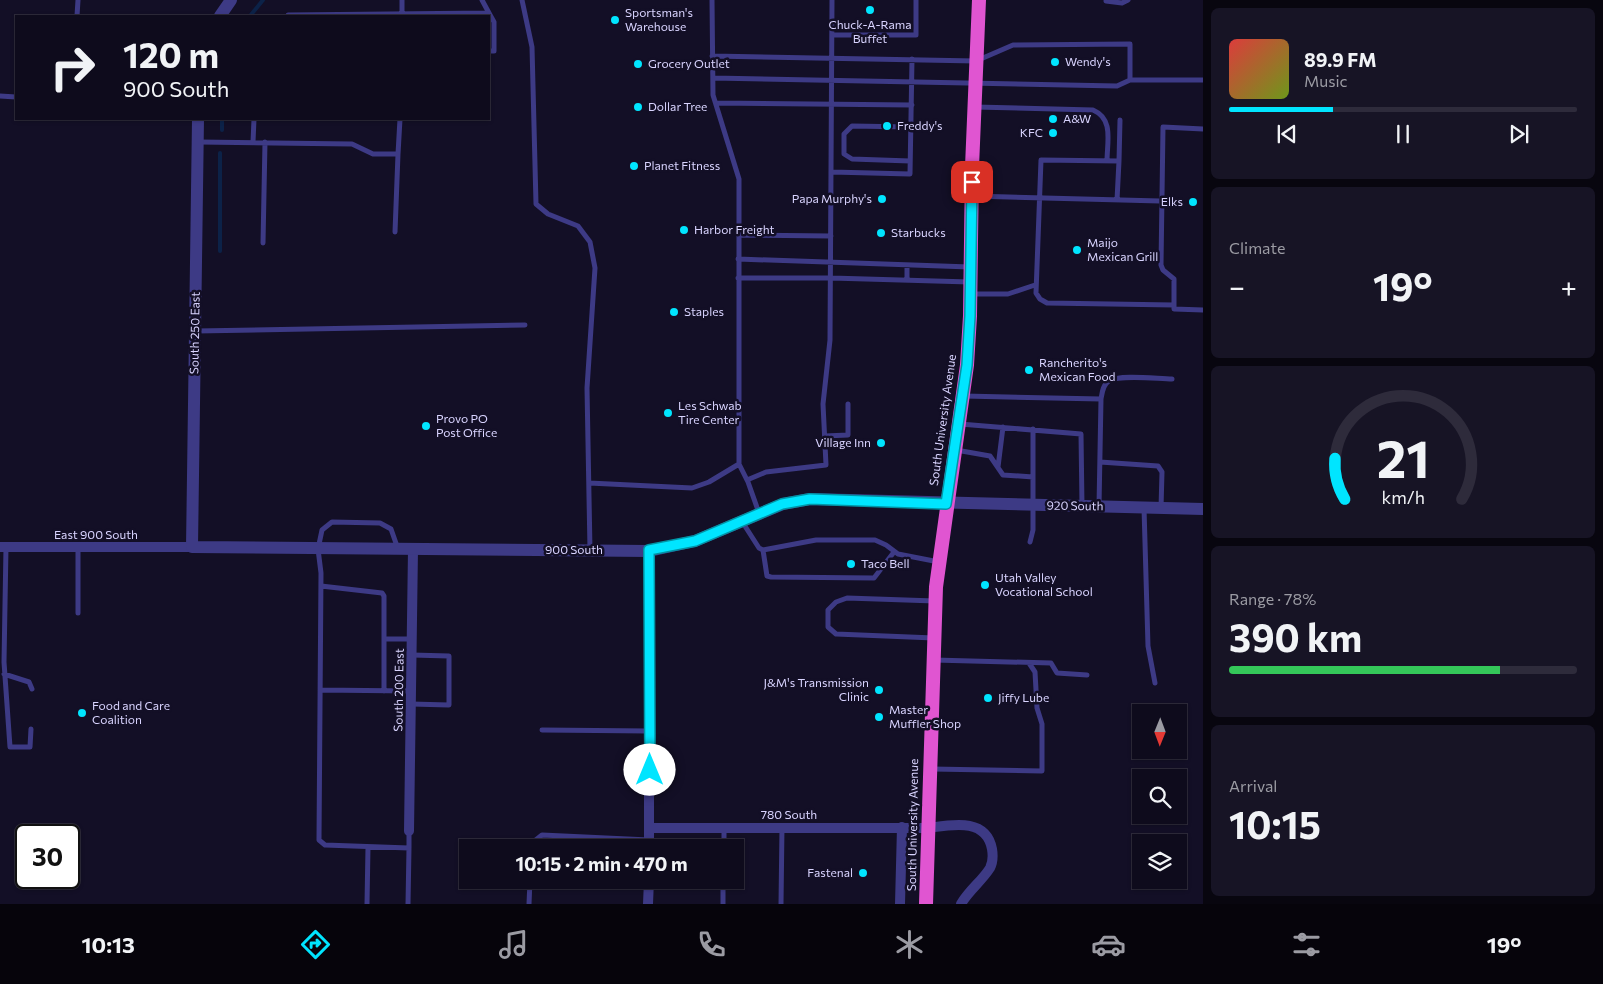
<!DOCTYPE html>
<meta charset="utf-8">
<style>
:root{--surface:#0e0b1c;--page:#171425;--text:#f1f3f6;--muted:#9b9ba3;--line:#2e2b3b;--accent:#00e5ff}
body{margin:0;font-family:Commissioner,sans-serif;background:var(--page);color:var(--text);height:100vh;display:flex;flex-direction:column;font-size:19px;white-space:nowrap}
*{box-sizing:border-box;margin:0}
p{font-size:16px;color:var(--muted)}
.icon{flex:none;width:28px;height:28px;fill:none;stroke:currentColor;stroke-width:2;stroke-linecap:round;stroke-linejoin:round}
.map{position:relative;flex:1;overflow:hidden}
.drawer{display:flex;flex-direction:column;gap:8px;padding:8px;background:#08060f;width:400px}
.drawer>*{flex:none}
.top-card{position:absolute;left:15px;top:15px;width:475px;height:105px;border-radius:0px;box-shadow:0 1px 4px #0004,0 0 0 1px var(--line);background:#0e0b1c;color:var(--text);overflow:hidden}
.needle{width:32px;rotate:181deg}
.fabs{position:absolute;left:1132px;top:704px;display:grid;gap:10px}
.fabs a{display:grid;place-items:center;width:55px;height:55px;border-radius:0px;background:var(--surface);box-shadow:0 1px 4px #0004,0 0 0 1px var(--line);font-size:25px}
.speed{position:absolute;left:15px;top:824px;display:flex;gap:10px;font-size:25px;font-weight:700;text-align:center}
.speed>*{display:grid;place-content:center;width:65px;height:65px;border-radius:50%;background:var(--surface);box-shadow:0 1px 4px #0004,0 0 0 1px var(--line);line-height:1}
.speed .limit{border:2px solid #111;border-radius:8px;background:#fff;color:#111}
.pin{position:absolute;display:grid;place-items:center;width:42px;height:42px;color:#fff;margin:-21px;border-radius:10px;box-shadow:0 2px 8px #0006}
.me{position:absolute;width:55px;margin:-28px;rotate:0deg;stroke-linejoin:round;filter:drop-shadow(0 0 4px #0008)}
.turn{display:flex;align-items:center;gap:18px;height:105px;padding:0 25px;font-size:22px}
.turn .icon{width:65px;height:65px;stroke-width:2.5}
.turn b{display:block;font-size:35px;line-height:42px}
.big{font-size:38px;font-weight:700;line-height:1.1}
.drawer .card{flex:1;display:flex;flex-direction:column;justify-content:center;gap:8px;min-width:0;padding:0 18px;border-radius:8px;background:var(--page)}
.drawer .dial{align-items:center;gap:0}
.dial svg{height:130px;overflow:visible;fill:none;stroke:var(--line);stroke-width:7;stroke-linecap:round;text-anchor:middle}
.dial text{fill:var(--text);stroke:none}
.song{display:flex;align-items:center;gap:15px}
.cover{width:60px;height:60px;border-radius:8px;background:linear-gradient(135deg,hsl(0 70% 55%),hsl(80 70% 35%))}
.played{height:5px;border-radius:2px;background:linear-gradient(90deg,var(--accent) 30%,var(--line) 30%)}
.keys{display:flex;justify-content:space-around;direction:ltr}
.heat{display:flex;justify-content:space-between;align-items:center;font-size:28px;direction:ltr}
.charge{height:8px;border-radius:4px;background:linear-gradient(90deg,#34c759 78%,var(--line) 0)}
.trip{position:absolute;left:459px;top:839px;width:285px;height:50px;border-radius:0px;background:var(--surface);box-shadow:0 1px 4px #0004,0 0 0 1px var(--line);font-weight:700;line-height:50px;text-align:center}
.tab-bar{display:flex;height:80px;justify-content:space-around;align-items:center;background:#06040b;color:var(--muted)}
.tab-bar .icon{width:35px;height:35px}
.tab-bar .active{color:var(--accent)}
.tab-bar b{font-size:22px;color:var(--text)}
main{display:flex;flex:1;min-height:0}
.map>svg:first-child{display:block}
</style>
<main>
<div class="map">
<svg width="1203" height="904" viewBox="0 0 1203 904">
<rect width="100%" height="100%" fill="#130f26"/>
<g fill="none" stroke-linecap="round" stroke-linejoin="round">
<path stroke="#0c2248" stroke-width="4" d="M250,16L263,0
M222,130V119
M220,251V153"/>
<path stroke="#3d3a85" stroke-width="5" d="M482,0L489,13
M522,0L532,47L536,204L548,214L578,226L590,242L595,268L587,388L590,550
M712,0L713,95L739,179V464L748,482L759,513
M1106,1L1122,3L1128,0
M288,15L489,13L494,22V51H489
M77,16L78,0
M402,16V0
M832,35H916V0
M712,56L976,61L1013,45L1130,44V80L1117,86L713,78
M1130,80H1203
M0,96L16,97
M716,103L912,105
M975,107L1093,110C1114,119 1107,142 1107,161
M1203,129L1163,127L1161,265L1163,270L1174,279V309L1203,310
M199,142L352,144L373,154H398L395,232
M253,142L254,119
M398,154L400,119
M910,161L852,159L844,154V134L852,126L911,127
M1119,161L1120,120
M832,172L910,174L912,59
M972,196L1160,201
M1117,200L1119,161L1041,160L1036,293L1040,299L1047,303L1174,305
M738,235L831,236
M263,243L265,142
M738,259L970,267
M738,278H831L970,282
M907,279V265
M970,294H1008L1035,285
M196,331L525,325
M964,396L1101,399
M960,424L1081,434L1082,506
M825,436L848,435V404
M956,450L990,456L1003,475L1033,477
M1100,462L1158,466L1162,472L1161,508
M998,467L1003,427
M747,480L766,472L826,465L823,404L830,340L832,0
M589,483L692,488L709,482L739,464
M1099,506L1101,399C1102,393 1103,384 1109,381C1120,374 1158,379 1172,379
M1144,508L1148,646L1155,683
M743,523L759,548L763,550L816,540H875L886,545L898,554L939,562
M1030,542L1033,530V429
M6,547L4,662L10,747H30L31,729
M78,547V613
M398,549L391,529L380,523L332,522L322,530L318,549L321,573L319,840L325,845L409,848L408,904
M763,550L767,576L771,577L874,578L894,552
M321,586L382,593L384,596V691
M934,638L836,634L828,627V610L836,602L847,598L935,601
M384,639H411
M934,660L1051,663L1057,673L1087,675
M4,674L29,682L32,689
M320,690L411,691
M411,704L449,705V656L412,655
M542,730L649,731
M932,769L1042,771V724L1037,708L1035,672L1029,663
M409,848V831
M532,848V843L542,835L649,840
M724,848V828
M367,904L368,847
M529,904L530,880
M723,904V880
M781,904L782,827"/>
<path stroke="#3d3a85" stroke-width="10" d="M0,547H192
M649,551V848
M650,828H928C951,825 986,817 992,849C993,855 993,862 990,868C982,881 969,890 961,904
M409,831L413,549
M648,904L649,880
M900,904L902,827"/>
<path stroke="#3d3a85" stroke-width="12" d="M220,16L231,0
M198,119L192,547L649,551L695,541L783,504L810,499L1203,509"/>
<path stroke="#e055d1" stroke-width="14" d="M926,904L936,587L967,365L970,316L972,167L979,0"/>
</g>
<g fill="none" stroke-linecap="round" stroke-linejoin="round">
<defs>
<path id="route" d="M650,770L649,550L695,541L782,504L810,499L946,504L967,365L970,316L972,182"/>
</defs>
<use href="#route" stroke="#0095a6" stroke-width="12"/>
<use href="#route" stroke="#00e5ff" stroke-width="9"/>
</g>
<g fill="#00e5ff" stroke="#130f26" stroke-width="2">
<circle cx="870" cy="10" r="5"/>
<circle cx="615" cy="20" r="5"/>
<circle cx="1055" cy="62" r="5"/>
<circle cx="638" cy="64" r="5"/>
<circle cx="638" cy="107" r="5"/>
<circle cx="1053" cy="119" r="5"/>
<circle cx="887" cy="126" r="5"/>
<circle cx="1053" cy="133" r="5"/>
<circle cx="634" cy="166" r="5"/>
<circle cx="882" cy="199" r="5"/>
<circle cx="1193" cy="202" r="5"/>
<circle cx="684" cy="230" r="5"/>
<circle cx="881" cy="233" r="5"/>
<circle cx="1077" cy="250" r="5"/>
<circle cx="674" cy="312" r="5"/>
<circle cx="1029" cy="370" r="5"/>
<circle cx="668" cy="413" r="5"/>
<circle cx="426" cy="426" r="5"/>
<circle cx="881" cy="443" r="5"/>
<circle cx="851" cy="564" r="5"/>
<circle cx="985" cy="585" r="5"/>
<circle cx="879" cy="690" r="5"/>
<circle cx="988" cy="698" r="5"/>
<circle cx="82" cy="713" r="5"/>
<circle cx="879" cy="717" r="5"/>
<circle cx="863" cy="873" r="5"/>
</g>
<g text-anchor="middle" stroke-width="5" stroke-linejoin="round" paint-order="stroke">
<g font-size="12" fill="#d9d4ff" stroke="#130f26" text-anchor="start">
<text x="625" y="17">Sportsman's<tspan x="625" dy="14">Warehouse</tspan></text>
<text x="870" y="29" text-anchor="middle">Chuck-A-Rama<tspan x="870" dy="14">Buffet</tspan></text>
<text x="1065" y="66">Wendy's</text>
<text x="648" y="68">Grocery Outlet</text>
<text x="648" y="111">Dollar Tree</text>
<text x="1063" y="123">A&amp;W</text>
<text x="897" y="130">Freddy's</text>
<text x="1043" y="137" text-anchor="end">KFC</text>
<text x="644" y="170">Planet Fitness</text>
<text x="872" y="203" text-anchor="end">Papa Murphy's</text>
<text x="1183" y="206" text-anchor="end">Elks</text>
<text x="694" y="234">Harbor Freight</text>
<text x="891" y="237">Starbucks</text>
<text x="1087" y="247">Maijo<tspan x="1087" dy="14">Mexican Grill</tspan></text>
<text x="684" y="316">Staples</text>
<text x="1039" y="367">Rancherito's<tspan x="1039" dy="14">Mexican Food</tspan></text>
<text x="678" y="410">Les Schwab<tspan x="678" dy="14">Tire Center</tspan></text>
<text x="436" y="423">Provo PO<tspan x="436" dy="14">Post Office</tspan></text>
<text x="871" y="447" text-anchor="end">Village Inn</text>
<text x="861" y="568">Taco Bell</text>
<text x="995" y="582">Utah Valley<tspan x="995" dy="14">Vocational School</tspan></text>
<text x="869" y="687" text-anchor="end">J&amp;M's Transmission<tspan x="869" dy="14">Clinic</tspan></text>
<text x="998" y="702">Jiffy Lube</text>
<text x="92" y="710">Food and Care<tspan x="92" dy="14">Coalition</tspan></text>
<text x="889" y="714">Master<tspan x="889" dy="14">Muffler Shop</tspan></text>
<text x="853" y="877" text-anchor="end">Fastenal</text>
</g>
<g font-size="12" fill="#d9d4ff" stroke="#130f26">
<text transform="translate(195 333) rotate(-89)" y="4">South 250 East</text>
<text transform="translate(943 420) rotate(-82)" y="4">South University Avenue</text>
<text transform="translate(1075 506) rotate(1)" y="4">920 South</text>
<text x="96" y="539">East 900 South</text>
<text x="574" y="554">900 South</text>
<text transform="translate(399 690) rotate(-89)" y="4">South 200 East</text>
<text x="789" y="819">780 South</text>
<text transform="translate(913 825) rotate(-89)" y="4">South University Avenue</text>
</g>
</g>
</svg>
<div class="fabs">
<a><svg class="needle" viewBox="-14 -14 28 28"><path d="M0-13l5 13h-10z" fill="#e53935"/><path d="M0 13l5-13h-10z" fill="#9b9ba3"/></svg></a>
<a><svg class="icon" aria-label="search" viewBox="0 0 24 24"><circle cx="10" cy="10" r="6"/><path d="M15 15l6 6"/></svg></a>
<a><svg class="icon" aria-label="layers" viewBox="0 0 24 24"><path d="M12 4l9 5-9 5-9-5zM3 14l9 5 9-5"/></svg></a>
</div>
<div class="speed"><div class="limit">30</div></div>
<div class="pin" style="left:972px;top:182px;background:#d93025"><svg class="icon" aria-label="arrive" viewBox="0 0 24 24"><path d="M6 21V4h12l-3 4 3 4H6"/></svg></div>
<svg class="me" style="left:650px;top:770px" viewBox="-20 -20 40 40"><circle r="19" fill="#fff"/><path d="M0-13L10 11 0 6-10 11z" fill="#00e5ff"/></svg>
<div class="trip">10:15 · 2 min · 470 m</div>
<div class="top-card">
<div class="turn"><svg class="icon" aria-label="right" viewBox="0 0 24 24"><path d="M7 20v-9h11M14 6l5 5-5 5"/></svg><div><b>120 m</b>900 South</div></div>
</div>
</div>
<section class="drawer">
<div class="card">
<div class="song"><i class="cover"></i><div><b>89.9 FM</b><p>Music</p></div></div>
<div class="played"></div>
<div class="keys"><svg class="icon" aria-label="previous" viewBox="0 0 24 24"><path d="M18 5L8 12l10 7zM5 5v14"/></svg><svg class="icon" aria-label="pause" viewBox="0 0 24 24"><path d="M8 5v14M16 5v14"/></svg><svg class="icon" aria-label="next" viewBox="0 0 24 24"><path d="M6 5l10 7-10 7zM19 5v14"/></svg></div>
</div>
<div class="card"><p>Climate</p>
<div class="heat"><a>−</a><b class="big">19°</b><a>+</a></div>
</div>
<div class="card dial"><svg viewBox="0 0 100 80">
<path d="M14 69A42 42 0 1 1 86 69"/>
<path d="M14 69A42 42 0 0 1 8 44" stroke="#00e5ff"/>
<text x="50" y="56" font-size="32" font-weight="700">21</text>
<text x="50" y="72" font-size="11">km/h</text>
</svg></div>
<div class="card"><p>Range · 78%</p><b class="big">390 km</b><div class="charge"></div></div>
<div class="card"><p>Arrival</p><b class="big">10:15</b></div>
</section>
</main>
<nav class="tab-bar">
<b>10:13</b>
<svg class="icon active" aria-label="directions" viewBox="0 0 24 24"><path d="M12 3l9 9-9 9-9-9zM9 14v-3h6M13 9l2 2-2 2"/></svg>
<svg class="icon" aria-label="music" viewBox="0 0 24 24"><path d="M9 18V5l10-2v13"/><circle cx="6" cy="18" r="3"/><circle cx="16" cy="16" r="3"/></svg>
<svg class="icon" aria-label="phone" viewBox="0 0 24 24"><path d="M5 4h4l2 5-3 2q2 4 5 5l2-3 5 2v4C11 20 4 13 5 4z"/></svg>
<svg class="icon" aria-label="climate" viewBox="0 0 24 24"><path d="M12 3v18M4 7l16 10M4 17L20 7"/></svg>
<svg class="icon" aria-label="car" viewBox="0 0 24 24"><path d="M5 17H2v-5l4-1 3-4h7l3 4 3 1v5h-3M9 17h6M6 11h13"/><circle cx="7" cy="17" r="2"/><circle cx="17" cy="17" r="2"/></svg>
<svg class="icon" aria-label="filters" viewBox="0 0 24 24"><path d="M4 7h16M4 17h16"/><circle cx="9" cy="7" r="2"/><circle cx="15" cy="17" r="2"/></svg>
<b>19°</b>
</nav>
